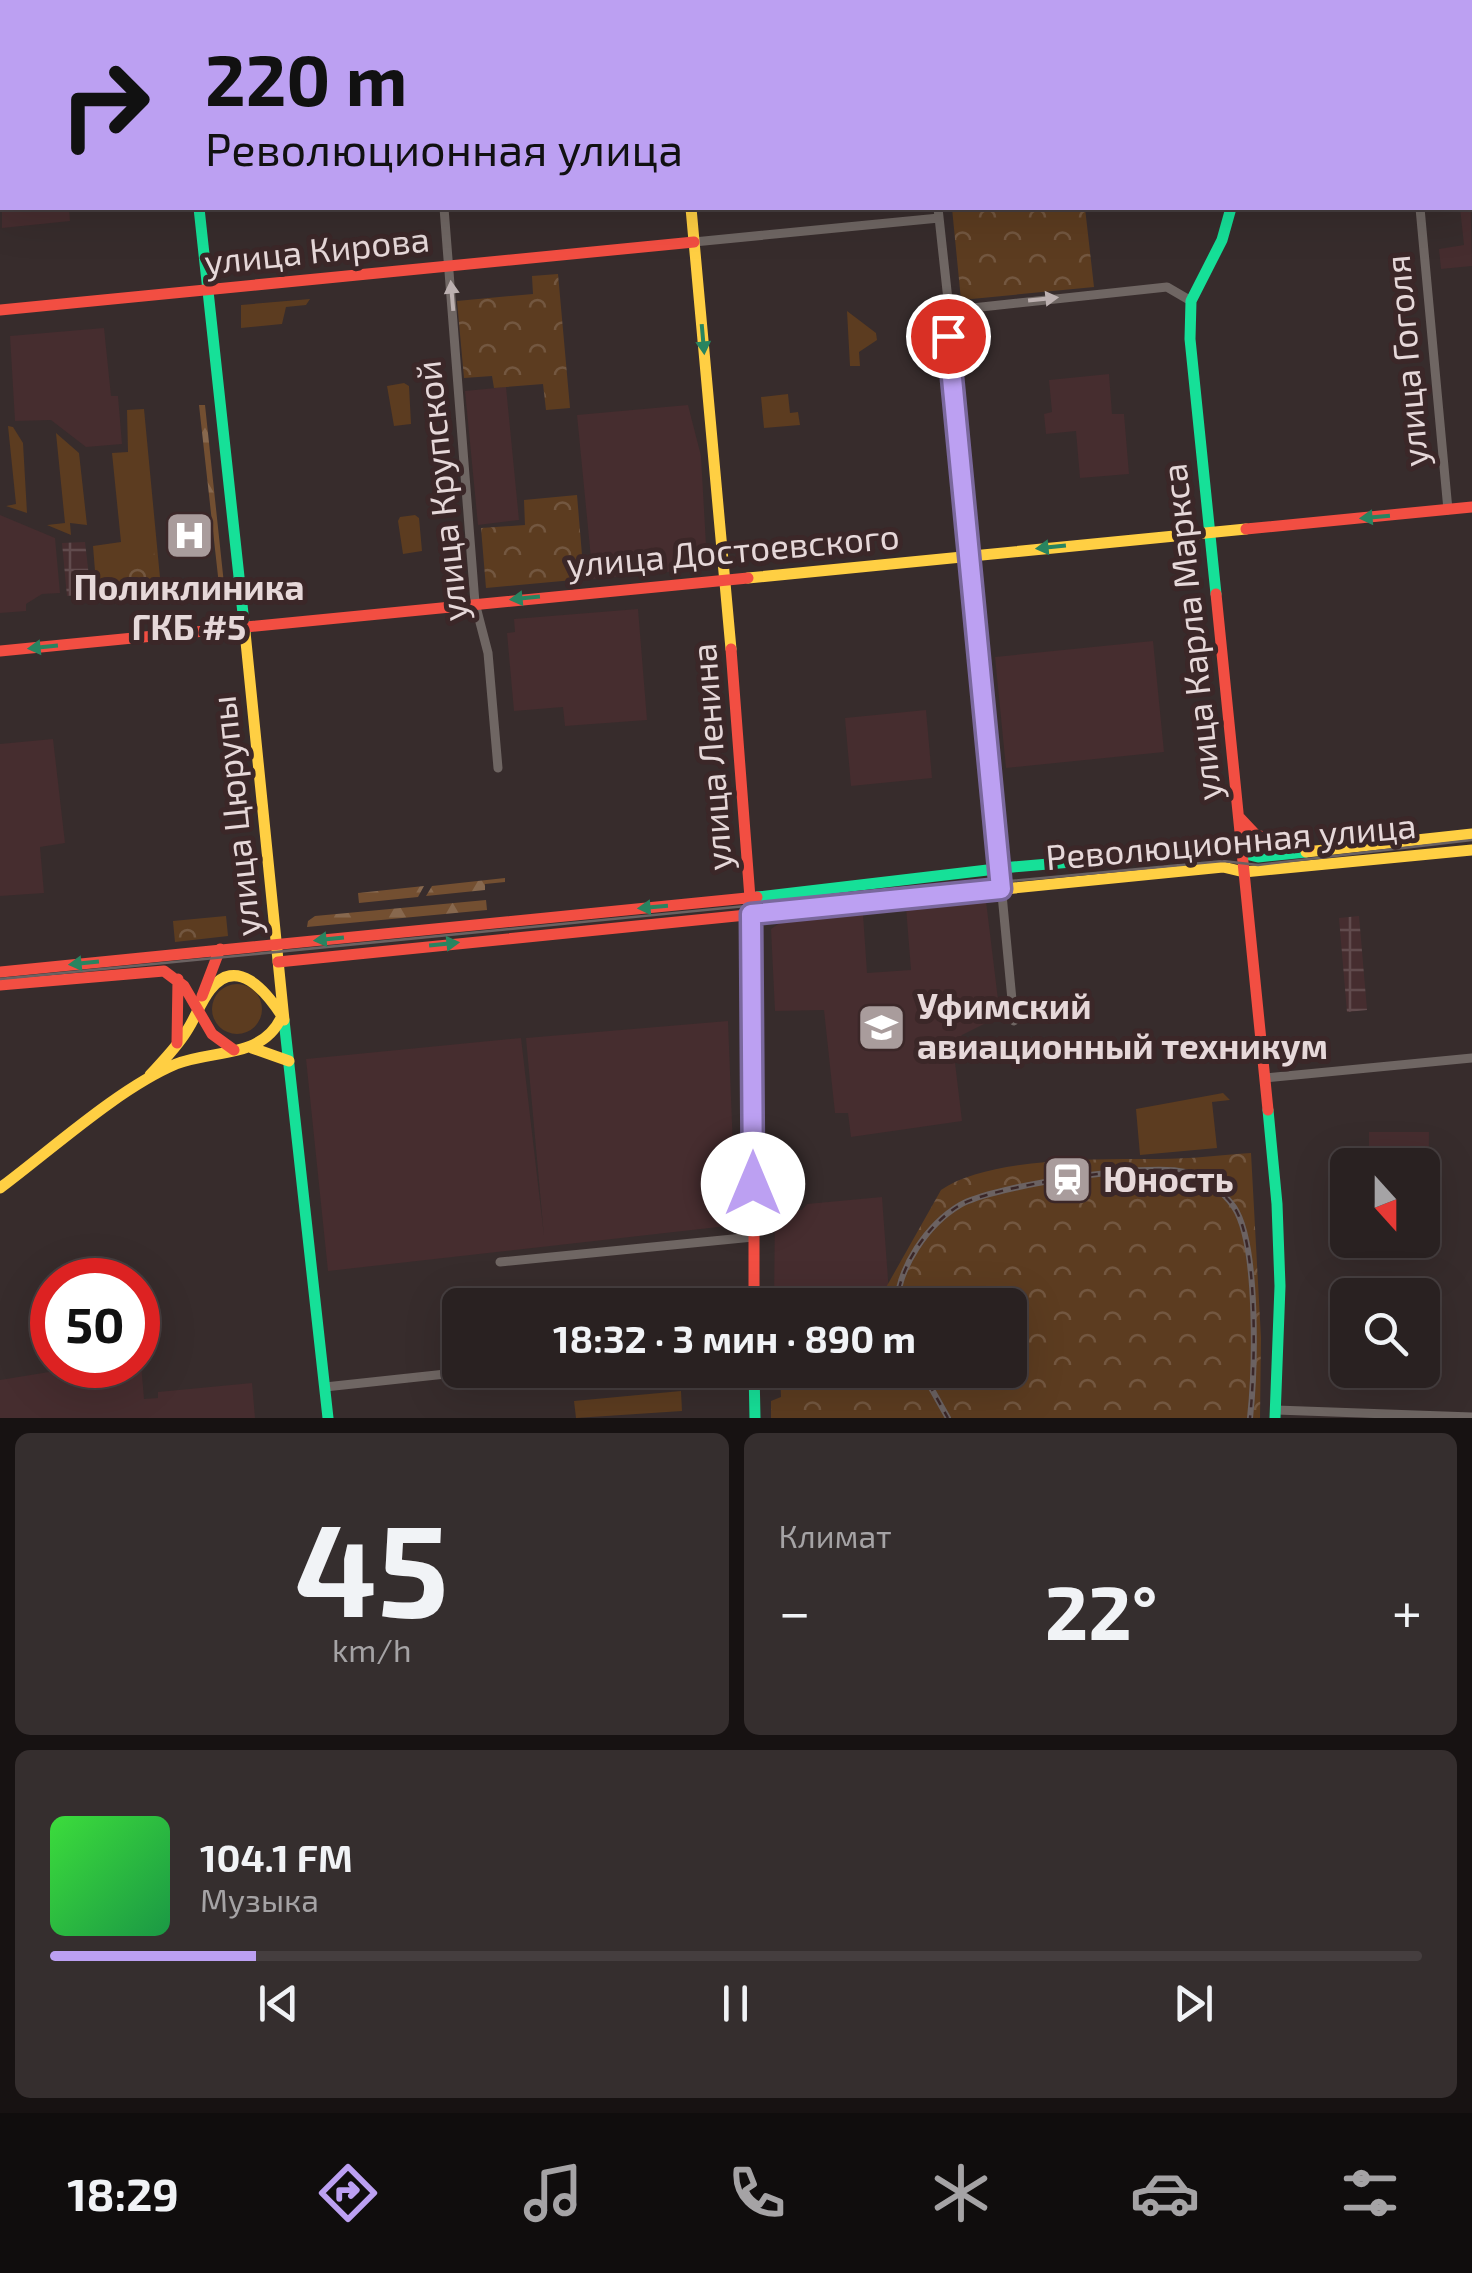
<!DOCTYPE html>
<html lang="ru">
<meta charset="utf-8">
<style>
:root{--surface:#292121;--page:#352e2e;--text:#f1f3f6;--muted:#a5a3a5;--line:#453e3f;--accent:#bca0f2}
body{margin:0;font-family:"Exo 2",sans-serif;background:var(--page);color:var(--text);height:100vh;display:flex;flex-direction:column;font-size:38px;white-space:nowrap}
*{box-sizing:border-box;margin:0}
p{font-size:32px;color:var(--muted)}
.icon{flex:none;width:55px;height:55px;fill:none;stroke:currentColor;stroke-width:2;stroke-linecap:round;stroke-linejoin:round}
.map{position:relative;height:1418px;overflow:hidden}
.details{display:flex;flex-direction:column;gap:15px;padding:15px;background:#171212;flex:1}
.details>*{flex:none}
.hud{position:absolute;left:0px;top:0px;width:1472px;height:210px;box-shadow:0 10px 40px #0002,0 0 0 2px var(--line);background:#bca0f2;color:#111;overflow:hidden}
.needle{width:65px;rotate:159deg}
.tools{position:absolute;left:1330px;top:1148px;display:grid;gap:20px}
.tools a{display:grid;place-items:center;width:110px;height:110px;border-radius:15px;background:var(--surface);box-shadow:0 10px 40px #0002,0 0 0 2px var(--line);font-size:50px}
.speed{position:absolute;left:30px;top:1258px;display:flex;gap:20px;font-size:50px;font-weight:700;text-align:center}
.speed>*{display:grid;place-content:center;width:130px;height:130px;border-radius:50%;background:var(--surface);box-shadow:0 10px 40px #0002,0 0 0 2px var(--line);line-height:1}
.speed .limit{border:15px solid #d22;background:#fff;color:#111}
.pin{position:absolute;display:grid;place-items:center;width:85px;height:85px;color:#fff;margin:-42px;border:5px solid #fff;border-radius:50%;box-shadow:0 2px 10px #0007}
.me{position:absolute;width:110px;margin:-55px;rotate:0deg;stroke-linejoin:round;filter:drop-shadow(0 0 8px #0008)}
.turn{display:flex;align-items:center;gap:35px;height:210px;padding:0 40px;font-size:45px}
.turn .icon{width:130px;height:130px;stroke-width:2.5}
.turn b{display:block;font-size:70px;line-height:85px}
.big{font-size:75px;font-weight:700;line-height:1.1}
.details .tile{flex:1;display:flex;flex-direction:column;justify-content:center;gap:15px;min-width:0;padding:0 35px;border-radius:15px;background:var(--page)}
.details .dial{align-items:center;gap:0}
.dial b{font-size:130px;line-height:1}
.song{display:flex;align-items:center;gap:30px}
.cover{width:120px;height:120px;border-radius:15px;background:linear-gradient(135deg,hsl(120 70% 55%),hsl(140 70% 35%))}
.played{height:10px;border-radius:5px;background:linear-gradient(90deg,var(--accent) 15%,var(--line) 15%)}
.keys{display:flex;justify-content:space-around;direction:ltr}
.heat{display:flex;justify-content:space-between;align-items:center;font-size:55px;direction:ltr}
.details .tiles{flex:1;display:grid;gap:15px;grid-template-columns:1fr 1fr}
.tile:last-child{grid-column:span 2}
.trip{position:absolute;left:442px;top:1288px;width:585px;height:100px;border-radius:15px;background:var(--surface);box-shadow:0 10px 40px #0002,0 0 0 2px var(--line);font-weight:700;line-height:100px;text-align:center}
.menu{display:flex;height:160px;justify-content:space-around;align-items:center;background:#100d0d;color:var(--muted)}
.menu .icon{width:70px;height:70px}
.menu .selected{color:var(--accent)}
.menu b{font-size:45px;color:var(--text)}
.map>svg:first-child{display:block}
</style>
<div class="map">
<svg width="1472" height="1418" viewBox="0 0 1472 1418">
<defs>
<pattern id="industrial-grid" width="8" height="8" patternUnits="userSpaceOnUse" patternTransform="scale(2.5)"><rect width="8" height="8" fill="#462d2f"/><path d="M0 4h8M4 0v8" fill="none" stroke="#614b4d"/></pattern>
<pattern id="forest-firs" width="22" height="20" patternUnits="userSpaceOnUse" patternTransform="scale(2.5)"><rect width="22" height="20" fill="#734f31"/><path d="M5 1l3.5 6h-7zM16 11l3.5 6h-7z" fill="#87684e"/></pattern>
<pattern id="park-crowns" width="20" height="18" patternUnits="userSpaceOnUse" patternTransform="scale(2.5)"><rect width="20" height="18" fill="#5c3c20"/><path d="M2 6a3 3 0 1 1 6 0M12 15a3 3 0 1 1 6 0" fill="none" stroke="#735740"/></pattern>
</defs>
<rect width="100%" height="100%" fill="#372c2c"/>
<path fill="#462d2f" d="M2,99V208H69L70,221L2,228Z
M1470,180L1472,266L1441,269L1439,249L1464,245L1460,208H1470Z
M104,328L111,396H118L122,444L86,447L51,420L15,421L10,336Z
M1109,374L1112,414H1124L1129,474L1080,478L1076,431L1046,434L1044,414L1052,412L1049,380Z
M506,387L519,520L478,525L465,391Z
M688,405L701,456L707,563L698,569L593,579L577,415Z
M0,515L55,538L60,593L42,594L26,604V611L0,613Z
M638,609L647,720L565,726L563,707L514,711L507,633L515,632L514,619Z
M1153,641L1164,752L1006,768L995,657Z
M926,710L932,778L851,786L845,718Z
M53,739L65,843L40,847L44,893L0,896V744Z
M981,899L986,901L1000,1016L962,1035L953,1046L962,1121L851,1137L848,1113H835L824,1010L775,1011L771,929L781,922L863,914L867,973L911,970L906,907Z
M728,1021L736,1225L328,1271L306,1059L521,1038L544,1236L526,1038Z
M1369,1132H1429L1428,1223H1423L1422,1165H1369Z
M882,1197L889,1293L774,1304L775,1210H802L807,1204Z
M138,1319H142L146,1363L141,1364L144,1399L158,1398V1392L252,1383L255,1418H0V1380L55,1371V1365H138Z"/>
<path fill="url(#industrial-grid)" d="M85,542L91,594L67,596L62,543Z
M1359,916L1367,1010L1347,1012L1339,918Z"/>
<path fill="#5c3c20" d="M310,299L306,305L286,307L282,324L241,328V305Z
M847,311L876,333L877,340L859,352L860,366H850Z
M404,383L409,386L411,424L394,426L387,386Z
M788,394L790,413L798,412L800,425L764,428L761,397Z
M144,409L161,588L97,596L93,546L121,542L112,453L128,452L127,410Z
M8,426L13,427L23,443L27,513L6,506L16,504Z
M56,433L79,453L87,525L70,523L71,535L47,525L65,523Z
M415,515L419,518L422,551L403,554L398,521L400,517Z
M212 1009a25 25 0 1 1 50 0a25 25 0 1 1-50 0Z
M1223,1093L1230,1100L1212,1102L1217,1148L1140,1155L1136,1109Z
M681,1391L682,1411L576,1418L574,1401Z"/>
<path fill="url(#forest-firs)" d="M199,405H205L226,603H221Z
M505,878V882L485,884V890L426,896L432,886Z
M424,886L418,897L359,903L358,893Z
M486,900L487,910L307,927L308,921L315,916Z"/>
<path fill="url(#park-crowns)" d="M952,208H1085L1094,287L961,300Z
M558,274L570,408L546,410L543,384L494,388L492,376L464,378L457,301L533,294L532,276Z
M577,495L584,579L486,588L481,528L525,525L524,500Z
M153,544L157,576L123,579V584L107,587L105,575L119,556L133,554V546Z
M226,916L228,936L175,942L173,921Z
M1251,1153L1261,1338L1260,1418H771V1401L781,1397L780,1370H1010V1305H772L884,1291L941,1190C989,1157 1100,1159 1159,1159C1190,1159 1221,1155 1251,1153Z
M680,1294L681,1305H576V1304Z"/>
<g fill="none" stroke-linecap="round" stroke-linejoin="round">
<path stroke="#6f6663" stroke-width="9" d="M425,0L426,2
M917,0V2
M1399,0L1400,2
M1470,167H1472
M444,208L475,603L488,653L498,768
M938,208L948,300L952,306L963,309
M1420,208L1448,510
M694,242L939,218
M1014,1021L947,314L963,309L1167,287L1191,301
M1265,1078L1472,1058
M500,1262L753,1237
M325,1387L483,1370
M1276,1410L1472,1417"/>
<path stroke="#16e098" stroke-width="11" d="M181,0V2
M672,0V2
M199,208L245,632
M1216,594L1190,339L1191,301L1222,240L1231,208
M757,897L1013,867L1225,849L1258,857L1306,852
M284,1020L328,1418
M1268,1110L1277,1204L1280,1286L1275,1418
M754,1370L755,1418"/>
<path stroke="#ffcf43" stroke-width="11" d="M1160,0L1161,2
M691,208L731,649
M748,578L1246,529
M245,632L284,1020
M1306,852L1472,834
M905,899L1223,867L1244,872L1472,850
M252,1048L289,1061
M0,1188C51,1150 119,1088 176,1064C214,1049 263,1059 282,1016C266,991 236,955 210,990C200,1003 195,1019 186,1032C176,1048 163,1061 150,1075"/>
<path stroke="#f24e42" stroke-width="11" d="M0,310L694,242
M1246,529L1472,507
M1216,594L1268,1110
M731,649L750,898L754,1030V1305
M0,651L748,578
M1240,818L1256,835L1309,847
M278,962L905,899
M0,972L757,897
M0,985L164,971L184,986L212,1034L234,1050
M202,996L220,949
M177,1043L178,979"/>
<path stroke="#6b6262" stroke-width="2.5" d="M0,979C408,941 815,897 1223,861L1258,865L1472,840"/>
<defs>
<path id="rail" d="M897,1305C898,1267 928,1224 960,1205C993,1186 1148,1162 1185,1172C1203,1177 1223,1191 1234,1207C1259,1244 1255,1372 1250,1418
M921,1370L948,1418"/>
</defs>
<use href="#rail" stroke="#6b6262" stroke-width="6"/>
<use href="#rail" stroke="#3b2728" stroke-width="2.5" stroke-dasharray="8" stroke-linecap="butt"/>
</g>
<defs><path id="oneway-solid" d="M-6-.8H1V-3.2L6.5 0L1 3.2V.8H-6Z" transform="scale(2.5)"/></defs>
<g fill="#bcb0b0">
<use href="#oneway-solid" transform="translate(452 296) rotate(-95)"/>
<use href="#oneway-solid" transform="translate(1043 299) rotate(-6)"/>
</g>
<g fill="#288460">
<use href="#oneway-solid" transform="translate(703 339) rotate(85)"/>
<use href="#oneway-solid" transform="translate(1375 517) rotate(175)"/>
<use href="#oneway-solid" transform="translate(1051 547) rotate(174)"/>
<use href="#oneway-solid" transform="translate(525 598) rotate(174)"/>
<use href="#oneway-solid" transform="translate(43 647) rotate(174)"/>
<use href="#oneway-solid" transform="translate(653 907) rotate(175)"/>
<use href="#oneway-solid" transform="translate(329 939) rotate(174)"/>
<use href="#oneway-solid" transform="translate(444 944) rotate(-6)"/>
<use href="#oneway-solid" transform="translate(84 963) rotate(174)"/>
</g>
<g fill="none" stroke-linecap="round" stroke-linejoin="round">
<defs>
<path id="route" d="M753,1184L751,914L1001,889L948,336"/>
</defs>
<use href="#route" stroke="#7a689d" stroke-width="25"/>
<use href="#route" stroke="#bca0f2" stroke-width="18"/>
</g>
<defs>
<symbol id="hospital-square" viewBox="-11 -11 22 22"><rect x="-9" y="-9" width="18" height="18" rx="4" fill="#a99c9c" stroke="#3b2728"/><path d="M-5-5h3v3.5h4V-5h3V5h-3V1.5h-4V5h-3Z" fill="#fff"/></symbol>
<symbol id="university-square" viewBox="-11 -11 22 22"><rect x="-9" y="-9" width="18" height="18" rx="4" fill="#a99c9c" stroke="#3b2728"/><path d="M0-5L7-2L0 1L-7-2ZM-4 1L0 2.5L4 1V4Q0 6-4 4Z" fill="#fff"/></symbol>
<symbol id="station-square" viewBox="-11 -11 22 22"><rect x="-9" y="-9" width="18" height="18" rx="4" fill="#a99c9c" stroke="#3b2728"/><path d="M-3-6H3Q5-6 5-4V2Q5 4 3 4L4.5 6H3L1.5 4h-3L-3 6H-4.5L-3 4Q-5 4-5 2V-4Q-5-6-3-6ZM-3.5-4v3h7v-3ZM-3.5 1v1.5H-2V1ZM2 1v1.5H3.5V1Z" fill="#fff"/></symbol>
</defs>
<g fill-rule="evenodd">
<use href="#hospital-square" x="162" y="508" width="55" height="55"/>
<use href="#university-square" x="854" y="1000" width="55" height="55"/>
<use href="#station-square" x="1040" y="1152" width="55" height="55"/>
</g>
<g text-anchor="middle" stroke-width="10" stroke-linejoin="round" paint-order="stroke">
<g font-size="35" fill="#e6d8d9" stroke="#3b2728">
<text transform="translate(317 251) rotate(-6)" y="12">улица Кирова</text>
<text transform="translate(1407 361) rotate(-95)" y="12">улица Гоголя</text>
<text transform="translate(442 491) rotate(-96)" y="12">улица Крупской</text>
<text transform="translate(733 551) rotate(-5)" y="12">улица Достоевского</text>
<text transform="translate(1192 632) rotate(-96)" y="12">улица Карла Маркса</text>
<text transform="translate(712 757) rotate(-94)" y="12">улица Ленина</text>
<text transform="translate(236 816) rotate(-96)" y="12">улица Цюрупы</text>
<text transform="translate(1231 842) rotate(-5)" y="12">Революционная улица</text>
</g>
<g font-size="35" font-weight="bold" fill="#e6d8d9" stroke="#3b2728" text-anchor="start">
<text x="189" y="600" text-anchor="middle">Поликлиника<tspan x="189" dy="40">ГКБ #5</tspan></text>
<text x="917" y="1019">Уфимский<tspan x="917" dy="40">авиационный техникум</tspan></text>
<text x="1103" y="1192">Юность</text>
</g>
</g>
</svg>
<div class="tools">
<a><svg class="needle" viewBox="-14 -14 28 28"><path d="M0-13l5 13h-10z" fill="#e53935"/><path d="M0 13l5-13h-10z" fill="#a5a3a5"/></svg></a>
<a><svg class="icon" aria-label="search" viewBox="0 0 24 24"><circle cx="10" cy="10" r="6"/><path d="M15 15l6 6"/></svg></a>
</div>
<div class="speed"><div class="limit">50</div></div>
<div class="pin" style="left:948px;top:336px;background:#d93025"><svg class="icon" aria-label="arrive" viewBox="0 0 24 24"><path d="M6 21V4h12l-3 4 3 4H6"/></svg></div>
<svg class="me" style="left:753px;top:1184px" viewBox="-20 -20 40 40"><circle r="19" fill="#fff"/><path d="M0-13L10 11 0 6-10 11z" fill="#bca0f2"/></svg>
<div class="trip">18:32 · 3 мин · 890 m</div>
<div class="hud">
<div class="turn"><svg class="icon" aria-label="right" viewBox="0 0 24 24"><path d="M7 20v-9h11M14 6l5 5-5 5"/></svg><div><b>220 m</b>Революционная улица</div></div>
</div>
</div>
<section class="details">
<div class="tiles">
<div class="tile dial"><b>45</b><p>km/h</p></div>
<div class="tile"><p>Климат</p>
<div class="heat"><a>−</a><b class="big">22°</b><a>+</a></div>
</div>
<div class="tile">
<div class="song"><i class="cover"></i><div><b>104.1 FM</b><p>Музыка</p></div></div>
<div class="played"></div>
<div class="keys"><svg class="icon" aria-label="previous" viewBox="0 0 24 24"><path d="M18 5L8 12l10 7zM5 5v14"/></svg><svg class="icon" aria-label="pause" viewBox="0 0 24 24"><path d="M8 5v14M16 5v14"/></svg><svg class="icon" aria-label="next" viewBox="0 0 24 24"><path d="M6 5l10 7-10 7zM19 5v14"/></svg></div>
</div>
</div>
</section>
<nav class="menu">
<b>18:29</b>
<svg class="icon selected" aria-label="directions" viewBox="0 0 24 24"><path d="M12 3l9 9-9 9-9-9zM9 14v-3h6M13 9l2 2-2 2"/></svg>
<svg class="icon" aria-label="music" viewBox="0 0 24 24"><path d="M9 18V5l10-2v13"/><circle cx="6" cy="18" r="3"/><circle cx="16" cy="16" r="3"/></svg>
<svg class="icon" aria-label="phone" viewBox="0 0 24 24"><path d="M5 4h4l2 5-3 2q2 4 5 5l2-3 5 2v4C11 20 4 13 5 4z"/></svg>
<svg class="icon" aria-label="climate" viewBox="0 0 24 24"><path d="M12 3v18M4 7l16 10M4 17L20 7"/></svg>
<svg class="icon" aria-label="car" viewBox="0 0 24 24"><path d="M5 17H2v-5l4-1 3-4h7l3 4 3 1v5h-3M9 17h6M6 11h13"/><circle cx="7" cy="17" r="2"/><circle cx="17" cy="17" r="2"/></svg>
<svg class="icon" aria-label="filters" viewBox="0 0 24 24"><path d="M4 7h16M4 17h16"/><circle cx="9" cy="7" r="2"/><circle cx="15" cy="17" r="2"/></svg>
</nav>
